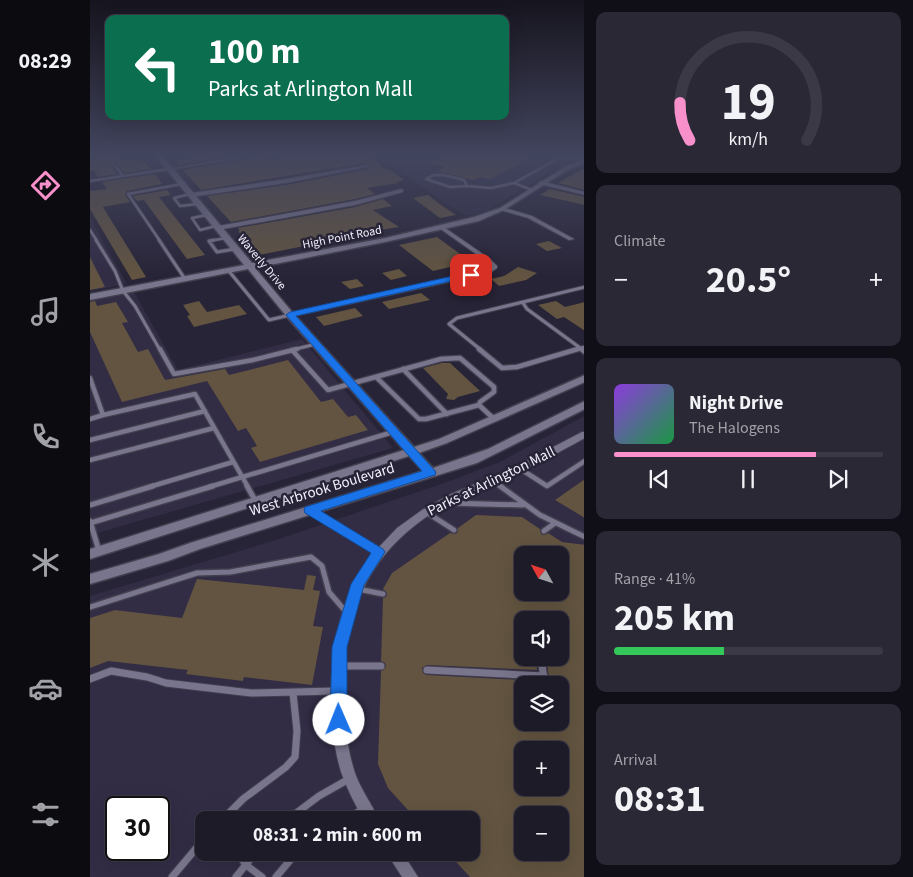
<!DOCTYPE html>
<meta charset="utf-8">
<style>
:root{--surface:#1e1b29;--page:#2b2835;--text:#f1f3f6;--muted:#a1a1a8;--line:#3c3946;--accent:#f890cc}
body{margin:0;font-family:"Source Sans 3",sans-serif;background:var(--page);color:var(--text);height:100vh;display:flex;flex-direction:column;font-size:19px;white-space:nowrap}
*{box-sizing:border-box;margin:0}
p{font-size:16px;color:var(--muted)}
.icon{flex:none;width:28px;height:28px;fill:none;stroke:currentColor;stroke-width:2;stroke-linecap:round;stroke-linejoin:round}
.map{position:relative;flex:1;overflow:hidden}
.side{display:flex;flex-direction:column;gap:12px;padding:12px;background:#100f17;width:329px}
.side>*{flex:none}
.banner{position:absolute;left:15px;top:15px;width:404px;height:105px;border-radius:10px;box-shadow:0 5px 20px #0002,0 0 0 1px var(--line);background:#0b6e4f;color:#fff;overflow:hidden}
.needle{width:32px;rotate:310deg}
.controls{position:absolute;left:424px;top:546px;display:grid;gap:10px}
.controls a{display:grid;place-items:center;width:55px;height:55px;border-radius:10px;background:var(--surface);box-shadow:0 5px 20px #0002,0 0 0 1px var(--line);font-size:25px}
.speed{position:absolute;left:15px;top:796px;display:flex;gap:10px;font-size:25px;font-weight:700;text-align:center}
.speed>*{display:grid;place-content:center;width:65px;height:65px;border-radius:50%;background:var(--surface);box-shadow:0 5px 20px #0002,0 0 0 1px var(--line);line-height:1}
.speed .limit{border:2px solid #111;border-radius:8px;background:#fff;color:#111}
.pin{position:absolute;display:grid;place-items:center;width:42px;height:42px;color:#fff;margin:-21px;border-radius:10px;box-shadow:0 2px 8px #0006}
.me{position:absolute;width:55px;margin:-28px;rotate:359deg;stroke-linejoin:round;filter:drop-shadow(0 0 4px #0008)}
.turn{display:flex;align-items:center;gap:18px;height:105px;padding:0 20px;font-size:22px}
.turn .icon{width:65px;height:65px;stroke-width:2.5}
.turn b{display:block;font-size:35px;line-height:42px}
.big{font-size:38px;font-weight:700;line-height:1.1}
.side .card{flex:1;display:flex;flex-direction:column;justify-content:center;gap:8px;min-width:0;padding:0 18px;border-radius:10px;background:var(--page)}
.side .dial{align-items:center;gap:0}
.dial svg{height:130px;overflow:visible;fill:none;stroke:var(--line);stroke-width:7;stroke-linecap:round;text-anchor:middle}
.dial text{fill:var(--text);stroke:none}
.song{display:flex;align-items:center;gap:15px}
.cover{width:60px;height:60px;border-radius:8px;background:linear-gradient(135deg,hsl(270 70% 55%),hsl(140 70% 35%))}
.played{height:5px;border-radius:2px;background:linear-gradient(90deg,var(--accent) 75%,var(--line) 75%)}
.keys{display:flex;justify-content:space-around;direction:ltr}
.heat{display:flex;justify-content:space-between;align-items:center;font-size:28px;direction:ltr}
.charge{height:8px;border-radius:4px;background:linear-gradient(90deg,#34c759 41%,var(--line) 0)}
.trip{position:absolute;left:105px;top:811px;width:285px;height:50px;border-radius:10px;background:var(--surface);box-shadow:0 5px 20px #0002,0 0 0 1px var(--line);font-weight:700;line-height:50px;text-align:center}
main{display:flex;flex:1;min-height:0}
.tabs{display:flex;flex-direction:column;width:90px;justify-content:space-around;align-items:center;background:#0c0b10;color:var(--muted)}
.tabs .icon{width:35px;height:35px}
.tabs .on{color:var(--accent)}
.tabs b{font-size:22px;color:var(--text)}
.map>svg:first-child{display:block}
</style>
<main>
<nav class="tabs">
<b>08:29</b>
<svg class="icon on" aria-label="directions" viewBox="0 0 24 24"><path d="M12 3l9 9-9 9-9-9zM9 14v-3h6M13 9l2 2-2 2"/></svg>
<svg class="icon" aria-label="music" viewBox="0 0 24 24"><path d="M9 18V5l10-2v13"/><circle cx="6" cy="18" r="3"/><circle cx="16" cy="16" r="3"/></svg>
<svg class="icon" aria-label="phone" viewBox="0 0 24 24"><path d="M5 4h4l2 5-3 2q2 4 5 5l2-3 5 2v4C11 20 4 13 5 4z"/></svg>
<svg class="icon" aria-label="climate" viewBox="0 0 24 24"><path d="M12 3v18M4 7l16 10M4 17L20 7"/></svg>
<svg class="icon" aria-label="car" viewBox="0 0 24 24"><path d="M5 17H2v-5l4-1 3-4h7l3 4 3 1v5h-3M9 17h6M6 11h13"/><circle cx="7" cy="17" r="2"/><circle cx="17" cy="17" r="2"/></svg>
<svg class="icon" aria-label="filters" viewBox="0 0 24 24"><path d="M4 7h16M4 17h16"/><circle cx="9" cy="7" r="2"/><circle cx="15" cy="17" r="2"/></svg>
</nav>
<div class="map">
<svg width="495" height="877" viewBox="0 0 495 877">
<rect width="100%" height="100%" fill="#282437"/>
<path fill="#322c45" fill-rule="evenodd" d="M494,154L495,157L465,169L397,211L377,216L355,203L288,155Z
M0,218L37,284L0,291Z
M44,292L88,370L212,339L303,448L0,535V301Z
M494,416V877H0V596L189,539L357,482L410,462ZM432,555H470V592H432ZM432,620H470V658H432ZM432,685H470V722H432ZM432,750H470V788H432ZM26,808H69V850H26ZM432,815H470V852H432ZM114,820H381V852H114Z"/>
<path fill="#625440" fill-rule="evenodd" d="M0,154H27L30,160L44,158L46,161L53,160L61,169L34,173L28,165L25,164L23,168L27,174L8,177L4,170L0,171Z
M124,154H151L89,165L85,160Z
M209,154H278L295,169H299L314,180L306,182L308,183L277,188L285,194L265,199L141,222L117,196L196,185L278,169L280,166L276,163L111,190L93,170L179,155V159Z
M357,154L386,156L416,154L424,156L429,154L442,158L400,179L390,177L383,180L347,171L355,167L339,163Z
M495,168V190L468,183L475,179Z
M65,174L72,184L37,191L35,195L40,202L13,207L56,277L42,280L0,209V191L17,189L12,182Z
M460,189L495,197V205L450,195Z
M77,190L81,195L69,197L115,255L97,259L54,200L47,201L43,196Z
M338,195L351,205L366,215L350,218L323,198Z
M293,199L302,206L283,210L309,227L247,237L249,239L169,255L148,231H150L148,228L265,207Z
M347,237L381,262L343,271L309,245Z
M459,241L472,248L457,251L446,244Z
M0,257L15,287L0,290Z
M428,267L447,273L436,280L409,286L401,279L414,276Z
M309,269L317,276L301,280L292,273Z
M267,279L274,286L260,289L251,282Z
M331,293L340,300L299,309L292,302Z
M5,301L7,306L26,302L38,322L32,323L48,352L58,349L75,380L135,369L139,375L198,360L231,402L243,399L258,417L266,415L278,430L170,462L161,448L167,446L156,428L148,431L117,381L32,402L0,332V302Z
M109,301L117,312L149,305L157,314L104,327L97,316L100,315L93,305Z
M466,301L475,307L495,302V331L474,317L467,319L448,305Z
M265,308L273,316L234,326L226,317Z
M352,363H360L390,391L368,397L364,400L356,399L358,394L333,368Z
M495,479V518L465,500Z
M386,515L432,517L450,529L452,535L458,533L472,542L495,545V877H380L357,852H381V820H327L298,788L288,764L291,671L296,666L295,663L291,661L293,598L297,594L293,589L302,573L360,533L366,534L368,528ZM432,555H470V592H432ZM432,620H470V658H456L460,685H470V722H432V685H450L449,681L337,675L333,673L332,668L337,665L447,670L446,658H432ZM432,750H470V788H432ZM432,815H470V852H432Z
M217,575L226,576L223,590L230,591L223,626L233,627L222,685L154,677L153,681L96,674L98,670L18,661L0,668V618L25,610L92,618L107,579L214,590Z"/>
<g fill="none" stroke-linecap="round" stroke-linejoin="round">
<defs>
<path id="service-far4" d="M461,154L471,157
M26,167L33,176
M344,175H354L374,180L377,186L360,187L336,179Z
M0,181L79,169
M424,183L471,157L495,160
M377,186L401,188L424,183L442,190
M100,194L84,198L90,206L108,204
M117,215L102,218L110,230L126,226
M0,230L7,241
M70,241L38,194L92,184
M119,241L136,238"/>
<path id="service-far3" d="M6,240L25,271L33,291L45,306L70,350
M69,240L95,279
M124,240L119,241L127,252L145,249
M138,270L179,320L200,315
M433,303L437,309L493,350
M202,350L226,344
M391,350L359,324L367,318L495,287
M484,350L495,347"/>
<path id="service-far2" d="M70,349L84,374L163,360L207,349
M389,349L412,368L427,367L488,349
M491,349L495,352
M202,350L238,390L351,359L370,358L404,387V392L390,402L389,405L404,419
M313,369L357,414
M286,377L329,419H336L389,405
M0,378L13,415L0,419
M13,415L105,394L158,487
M0,440L115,411
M0,460L124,428
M429,468L457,486L495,461
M403,481L412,487
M59,487L143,462
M119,487L303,432"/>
<path id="service-far1" d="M157,486L165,500
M410,486L450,515L495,537
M356,503L433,505
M0,505L63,486
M336,512L364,530
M0,521L9,551
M0,523L123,486
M454,531L465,523
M268,589L293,594
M0,607L107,573L140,572L221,557L232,566L239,592L257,613
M451,658V660"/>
<path id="service" d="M451,659L455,685
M250,666H291
M337,670L454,676
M0,679L21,671L57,677L76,683L161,693L245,691
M132,820L153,799L196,767L205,757L207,731L203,693
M197,820L229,796L259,779
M255,820L273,809
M147,852L156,865L172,877
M82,877L114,839
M146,877L166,852
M186,877L207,852"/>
<path id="minor" d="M164,154H177L79,170L77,169Z
M276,165L278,166V167L196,183L101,197L98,195L101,193L196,179Z
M451,181L495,192V195L449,184L448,183Z
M311,189L313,190V192L265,205L128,230L125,228L128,226L265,201Z
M412,207L442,216L484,239L479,240L438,218L410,210V208Z
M351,225L400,259L407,266V268L400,273L200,317L197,315L200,313L398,270L401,267L396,261L349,228V226Z
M492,432H495V438C469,452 444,467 417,478C389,491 365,498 339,515C272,561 252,620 254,698C255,723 257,749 265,773C271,790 282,804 289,820H274C265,805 257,789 251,772C236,723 238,647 257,599C263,583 273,568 284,554L217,512L215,510L217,508H223L289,547L307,528L332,510L361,494L423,468Z
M296,852H312L328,877H312Z"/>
<path id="tertiary" d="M64,154H71L162,263L295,238L384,217L410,208L475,167L495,159V163L479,169L414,210L389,221L295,242L165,268L203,313L324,447L349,439L495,375V382L357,443L329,453L343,468L398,449L495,401V409L387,463L110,549L78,561L0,584V574L69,554L100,543L333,471L319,456L0,559V549L314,450L197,317L158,269L0,300V294L154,265Z"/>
</defs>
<use href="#service-far4" stroke="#423f4f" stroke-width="4"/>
<use href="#service-far3" stroke="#423f4f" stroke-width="5"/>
<use href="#service-far2" stroke="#423f4f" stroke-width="7"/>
<use href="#service-far1" stroke="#423f4f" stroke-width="8"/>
<use href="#service" stroke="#423f4f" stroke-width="9"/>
<use href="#minor" stroke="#423f4f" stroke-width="2"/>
<use href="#tertiary" stroke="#423f4f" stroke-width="3"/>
<use href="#service-far4" stroke="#79758c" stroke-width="2.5"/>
<use href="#service-far3" stroke="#79758c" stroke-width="3"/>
<use href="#service-far2" stroke="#79758c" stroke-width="4.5"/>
<use href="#service-far1" stroke="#79758c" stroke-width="5"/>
<use href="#service" stroke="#79758c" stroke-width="7"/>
<use href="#minor" fill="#79758c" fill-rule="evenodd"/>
<use href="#tertiary" fill="#79758c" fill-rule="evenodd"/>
</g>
<linearGradient id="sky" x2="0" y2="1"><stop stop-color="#16141e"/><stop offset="0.56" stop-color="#42455e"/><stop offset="1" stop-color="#42455e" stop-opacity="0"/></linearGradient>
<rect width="495" height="277" fill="url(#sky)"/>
<path fill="#1a73e8" stroke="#114b97" d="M381,272L386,275L384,276L206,316L346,472L345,475L231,511L293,549L295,552L274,585L257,647V720L254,725L249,727L243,725L240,720L242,647L261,584L281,553L215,513L214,510L215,507L332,471L196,315L200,312Z"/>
<g text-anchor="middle" stroke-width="5" stroke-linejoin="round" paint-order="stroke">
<g font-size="12" fill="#f1effc" stroke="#282437">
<text transform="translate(252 237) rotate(-11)" y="4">High Point Road</text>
<text transform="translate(172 262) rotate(50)" y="4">Waverly Drive</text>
</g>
<g font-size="15" fill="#f1effc" stroke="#282437">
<text transform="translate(401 481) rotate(-26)" y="5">Parks at Arlington Mall</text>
<text transform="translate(232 489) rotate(-17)" y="5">West Arbrook Boulevard</text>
</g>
</g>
</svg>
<div class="controls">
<a><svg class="needle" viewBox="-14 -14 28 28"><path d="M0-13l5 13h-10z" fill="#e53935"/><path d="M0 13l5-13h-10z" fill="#a1a1a8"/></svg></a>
<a><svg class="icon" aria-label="sound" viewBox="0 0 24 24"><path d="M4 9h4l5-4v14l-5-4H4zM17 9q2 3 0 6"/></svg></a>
<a><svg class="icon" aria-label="layers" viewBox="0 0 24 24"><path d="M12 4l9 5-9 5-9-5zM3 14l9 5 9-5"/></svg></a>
<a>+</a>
<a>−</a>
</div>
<div class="speed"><div class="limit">30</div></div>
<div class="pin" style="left:381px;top:275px;background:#d93025"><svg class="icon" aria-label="arrive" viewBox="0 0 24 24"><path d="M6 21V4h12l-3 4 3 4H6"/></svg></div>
<svg class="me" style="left:249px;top:720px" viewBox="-20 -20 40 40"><circle r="19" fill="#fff"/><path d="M0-13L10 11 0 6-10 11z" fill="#1a73e8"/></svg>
<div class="trip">08:31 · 2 min · 600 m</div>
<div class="banner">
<div class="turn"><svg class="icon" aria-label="left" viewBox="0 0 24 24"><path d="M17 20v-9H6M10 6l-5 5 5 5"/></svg><div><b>100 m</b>Parks at Arlington Mall</div></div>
</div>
</div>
<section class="side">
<div class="card dial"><svg viewBox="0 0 100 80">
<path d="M14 69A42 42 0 1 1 86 69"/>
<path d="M14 69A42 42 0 0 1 8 46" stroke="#f890cc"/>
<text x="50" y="56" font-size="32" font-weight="700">19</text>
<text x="50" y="72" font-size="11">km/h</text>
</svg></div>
<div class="card"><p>Climate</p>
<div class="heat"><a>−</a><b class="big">20.5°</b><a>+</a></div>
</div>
<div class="card">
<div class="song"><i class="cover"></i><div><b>Night Drive</b><p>The Halogens</p></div></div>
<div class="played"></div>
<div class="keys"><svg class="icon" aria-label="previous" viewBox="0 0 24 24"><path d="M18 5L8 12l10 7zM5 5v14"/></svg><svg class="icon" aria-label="pause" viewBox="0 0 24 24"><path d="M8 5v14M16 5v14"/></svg><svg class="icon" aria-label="next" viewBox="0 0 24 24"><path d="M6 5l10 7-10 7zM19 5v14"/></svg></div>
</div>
<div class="card"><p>Range · 41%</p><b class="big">205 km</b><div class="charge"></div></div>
<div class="card"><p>Arrival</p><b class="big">08:31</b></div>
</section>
</main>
